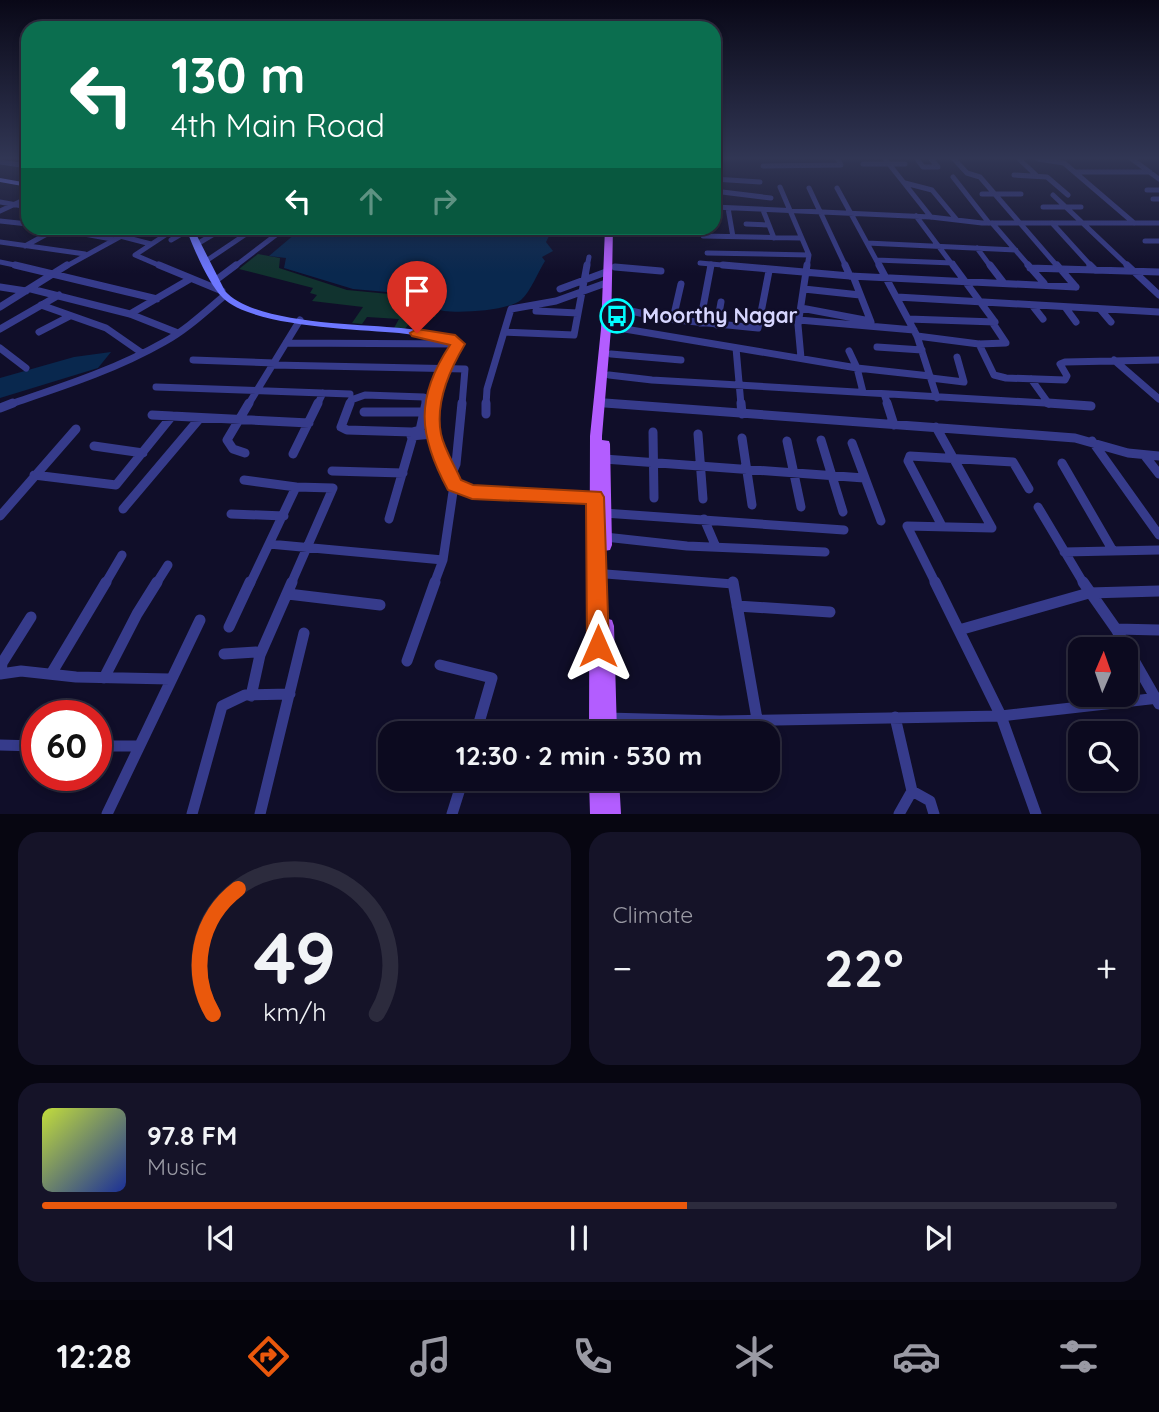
<!DOCTYPE html>
<meta charset="utf-8">
<style>
:root{--surface:#0c0a1f;--page:#151328;--text:#f1f3f6;--muted:#9a9aa4;--line:#2c2b3d;--accent:#ea580c}
body{margin:0;font-family:Quicksand,sans-serif;background:var(--page);color:var(--text);height:100vh;display:flex;flex-direction:column;font-size:26px;white-space:nowrap}
*{box-sizing:border-box;margin:0}
p{font-size:23px;color:var(--muted)}
.icon{flex:none;width:38px;height:38px;fill:none;stroke:currentColor;stroke-width:2;stroke-linecap:round;stroke-linejoin:round}
.map{position:relative;height:814px;overflow:hidden}
.side{display:flex;flex-direction:column;gap:18px;padding:18px;background:#070611;flex:1}
.side>*{flex:none}
.guide{position:absolute;left:21px;top:21px;width:700px;height:214px;border-radius:21px;box-shadow:0 4px 10px #0003,0 0 0 2px var(--line);background:#0b6e4f;color:#fff;overflow:hidden}
.needle{width:46px;rotate:2deg}
.tools{position:absolute;left:1068px;top:637px;display:grid;gap:14px}
.tools a{display:grid;place-items:center;width:70px;height:70px;border-radius:14px;background:var(--surface);box-shadow:0 4px 10px #0003,0 0 0 2px var(--line);font-size:35px}
.speed{position:absolute;left:21px;top:700px;display:flex;gap:14px;font-size:35px;font-weight:700;text-align:center}
.speed>*{display:grid;place-content:center;width:91px;height:91px;border-radius:50%;background:var(--surface);box-shadow:0 4px 10px #0003,0 0 0 2px var(--line);line-height:1}
.speed .limit{border:10px solid #d22;background:#fff;color:#111}
.pin{position:absolute;display:grid;place-items:center;width:60px;height:60px;color:#fff;margin:-72px -30px;border-radius:50% 50% 50% 0;rotate:-45deg;box-shadow:0 0 7px #0007}
.pin .icon{rotate:45deg}
.me{position:absolute;width:77px;margin:-38px;rotate:0deg;stroke-linejoin:round;filter:drop-shadow(0 0 5px #0008)}
.turn{display:flex;align-items:center;gap:24px;height:147px;padding:0 35px;font-size:32px}
.turn .icon{width:91px;height:91px;stroke-width:2.5}
.turn b{display:block;font-size:49px;line-height:60px}
.lanes{display:flex;align-items:center;height:66px;padding:0 35px;background:#0003;justify-content:center;gap:35px;direction:ltr}
.lanes .off{opacity:.35}
.big{font-size:52px;font-weight:700;line-height:1.1}
.side .widget{flex:1;display:flex;flex-direction:column;justify-content:center;gap:10px;min-width:0;padding:0 24px;border-radius:21px;background:var(--page)}
.side .dial{align-items:center;gap:0}
.dial svg{height:182px;overflow:visible;fill:none;stroke:var(--line);stroke-width:7;stroke-linecap:round;text-anchor:middle}
.dial text{fill:var(--text);stroke:none}
.song{display:flex;align-items:center;gap:21px}
.cover{width:84px;height:84px;border-radius:10px;background:linear-gradient(135deg,hsl(70 70% 55%),hsl(230 70% 35%))}
.played{height:7px;border-radius:4px;background:linear-gradient(90deg,var(--accent) 60%,var(--line) 60%)}
.keys{display:flex;justify-content:space-around;direction:ltr}
.heat{display:flex;justify-content:space-between;align-items:center;font-size:38px;direction:ltr}
.side .tiles{flex:1;display:grid;gap:18px;grid-template-columns:1fr 1fr}
.widget:last-child{grid-column:span 2}
.trip{position:absolute;left:378px;top:721px;width:402px;height:70px;border-radius:21px;background:var(--surface);box-shadow:0 4px 10px #0003,0 0 0 2px var(--line);font-weight:700;line-height:70px;text-align:center}
.tab-bar{display:flex;height:112px;justify-content:space-around;align-items:center;background:#05040c;color:var(--muted)}
.tab-bar .icon{width:49px;height:49px}
.tab-bar .selected{color:var(--accent)}
.tab-bar b{font-size:32px;color:var(--text)}
.map>svg:first-child{display:block}
</style>
<div class="map">
<svg width="1159" height="814" viewBox="0 0 1159 814">
<rect width="100%" height="100%" fill="#100e29"/>
<path fill="#11332f" d="M258,254L280,258L279,268L347,290L442,299L435,317L413,318L405,329L394,328L399,319L367,317L362,324L352,323L363,307L312,301L317,295L310,293L313,288L239,269Z"/>
<path fill="#09284e" d="M302,228H553L546,242L553,251L542,257L545,261C538,272 531,291 521,300C507,311 462,313 444,311L440,310L444,299L442,297L353,289L284,268L286,258L269,256Z
M111,352L98,368L0,398V378L74,357Z"/>
<g fill="none" stroke-linecap="round" stroke-linejoin="round">
<path stroke="#363b8b" stroke-width="5" d="M885,159L931,217
M917,159L923,167H938L931,159
M954,159L967,173L980,177L1058,267
M1019,159L1036,175
M1038,159L1064,163L1134,223
M1132,159L1159,179
M0,162L28,166
M863,164H905
M763,166L841,165L838,159
M1075,172H1150
M1014,175L1047,177L1068,195
M953,177L989,223
M714,179L760,182
M905,183L932,190L957,220
M780,187L809,255L807,267
M809,188L846,267
M837,188L880,267
M1147,190H1159
M714,191L771,198
M982,194H1021
M1053,195L1129,267
M1153,199H1159
M0,202L28,207
M714,207L931,217L982,223H1159
M1043,207H1081
M728,208L733,237
M763,210L774,238
M0,211L28,198
M916,216L954,267
M0,221L28,224
M992,223L1030,267
M1052,223L1092,267
M746,224L769,225
M51,228L112,239
M701,228L703,236L800,238
M120,236L151,244
M171,240L190,229
M1145,241H1159
M0,242L85,254
M867,243L1016,250
M197,244L224,228
M25,246L56,229
M977,248L991,267
M707,253L809,255
M876,260L953,263
M206,261L255,228
M0,262L24,267
M700,263L744,267
M65,267L136,228
M163,267L135,255L176,228
M234,267L285,228
M587,267L589,257
M710,267L711,264"/>
<path stroke="#363b8b" stroke-width="7" d="M15,265L157,299
M159,265L222,291
M723,265L850,276L1076,287
M845,265L850,276
M879,265L917,336L937,398
M953,265L995,322
M990,265L1003,282
M1028,265L1044,283
M1057,265L1076,287
M1090,265L1095,270
M1127,265L1159,295
M615,267L661,271
M1030,268L1159,272
M853,276L871,322
M216,280L236,265
M0,287L26,291
M31,289L130,314L178,333
M560,289L606,272
M804,289L860,295
M897,297L1159,312
M41,305L106,328L142,353
M1032,305L1043,319
M0,307L67,265
M613,307L667,319L758,328L769,271
M1065,307L1076,322
M801,308L870,321
M1100,309L1111,322
M536,311L578,313
M130,314L190,279
M673,319L681,284
M908,319L995,322
M799,320L914,330
M700,323L711,265
M717,325L721,302
M613,327L857,368L863,392
M0,329L59,295
M39,332L70,316
M504,332L511,309L556,301L606,283
M917,336L979,344L1006,343L992,322
M286,343L458,344
M979,344L994,375L1006,378L1065,380L1067,376L1060,364L1065,362L1159,360
M877,347L922,350
M0,348L26,368
M736,348L741,405
M849,351L857,368L930,376
M611,354L681,360
M801,358L798,325L807,265
M193,360L275,363
M1114,360L1159,399
M273,365L465,369L462,405
M609,375L652,380L1078,405
M931,378L964,382L957,357
M1031,379L1049,404
M156,387L350,394
M884,394L888,405
M599,403L629,405
M8,405C61,387 115,370 164,342C186,330 205,312 224,296
M248,405L300,320
M317,405L323,393
M349,405L351,400L365,395L424,397L426,405
M486,405L487,389L504,332L574,335L587,265"/>
<path stroke="#363b8b" stroke-width="9" d="M350,403L341,427L347,430L412,432L420,430L426,403
M605,403L1075,438L1128,453L1159,456
M741,403L742,414
M887,403L894,425
M1048,403L1091,406
M0,408L13,403
M364,412H429
M486,414V403
M152,415L309,423
M653,432L654,498
M698,434L703,499
M411,436L433,434
M742,438L752,505
M821,440L843,512
M787,441L801,507
M1092,441L1159,535
M852,443L881,521
M94,446L143,453
M245,453L233,449L227,440L249,403
M293,454L318,403
M1145,456L1159,474
M604,459L864,478
M1062,463L1113,551
M332,471L403,473
M34,475L116,485L172,416
M450,478L456,464L462,403
M244,480L296,487L250,584
M1038,507L1084,584
M123,509L200,418
M604,513L844,530
M231,514L284,516
M0,516L76,429
M389,519L413,436
M704,519L716,547
M942,526L908,461L910,456L1013,462L1029,489
M605,537L687,546L825,552
M269,544L443,560
M1064,552L1159,550
M606,574L733,584
M105,584L122,555
M156,584L168,565
M291,584L333,488L296,487
M434,584L443,560L454,485
M936,584L907,526L992,528L936,427"/>
<path stroke="#363b8b" stroke-width="11" d="M733,582L757,719
M935,582L1001,716L1036,814
M1083,582L1116,629L1159,704
M288,594L380,605
M737,606L830,612
M229,627L250,582
M1116,629L1159,630
M959,630L1089,593L1159,591
M224,654L256,652L260,655L251,696
M260,655L292,582
M407,661L435,582
M440,665L492,678L476,733
M0,674L21,671L76,677L170,679
M1,674L2,663L31,617
M51,674L106,582
M104,678L137,614L157,582
M895,717L912,791L899,814
M607,718L720,721L1001,716L1159,698
M0,745L37,746
M96,746H139
M912,791L930,801L934,814
M107,814L200,620
M192,814L222,706L245,695L290,694
M260,814L304,633
M452,814L463,779"/>
<path fill="#6d77ff" fill-rule="evenodd" d="M0,178L28,183V187L0,182Z
M186,228H193L225,291C254,324 358,324 401,328C421,330 440,333 459,338L463,344C431,398 432,425 458,482L473,487L601,493L605,495L607,498L605,501L601,503L472,497L450,488C421,430 420,400 453,344L452,342C435,338 417,335 399,333C357,329 253,327 223,298C209,285 192,245 186,228Z"/>
<path fill="#b35dff" fill-rule="evenodd" d="M605,228H613L611,329L602,436V440L609,441L610,444L612,545L610,550L604,551L605,618L612,620L614,626L617,733H589L590,436L601,329Z
M589,779H619L621,814H590Z"/>
</g>
<linearGradient id="sky" x2="0" y2="1"><stop stop-color="#090817"/><stop offset="0.58" stop-color="#313654"/><stop offset="1" stop-color="#313654" stop-opacity="0"/></linearGradient>
<rect width="1159" height="273" fill="url(#sky)"/>
<path fill="#ea580c" stroke="#983908" stroke-width="2" d="M417,329L455,335L465,344C450,369 435,403 441,434C444,449 455,466 461,480L473,485L601,492L604,497L609,646L606,653L598,656L590,653L587,646L586,504L472,499L448,490C418,435 415,398 450,345L412,336L410,333Z"/>
<defs>
<symbol id="bus-ring" viewBox="-11 -11 22 22"><circle r="9.5" fill="#100e29" stroke="#02feff" stroke-width="1.5"/><path d="M-5-6H5V4H4V6H2V4H-2V6H-4V4H-5ZM-3.5-4V0h7V-4ZM-3.5 1.2v1.5H-2V1.2ZM2 1.2v1.5H3.5V1.2Z" fill="#02feff"/></symbol>
</defs>
<g fill-rule="evenodd">
<use href="#bus-ring" x="598" y="297" width="38" height="38"/>
</g>
<g text-anchor="middle" stroke-width="5" stroke-linejoin="round" paint-order="stroke">
<g font-size="21" font-weight="bold" fill="#d7d6ff" stroke="#100e29" text-anchor="start">
<text x="642" y="323">Moorthy Nagar</text>
</g>
</g>
</svg>
<div class="tools">
<a><svg class="needle" viewBox="-14 -14 28 28"><path d="M0-13l5 13h-10z" fill="#e53935"/><path d="M0 13l5-13h-10z" fill="#9a9aa4"/></svg></a>
<a><svg class="icon" aria-label="search" viewBox="0 0 24 24"><circle cx="10" cy="10" r="6"/><path d="M15 15l6 6"/></svg></a>
</div>
<div class="speed"><div class="limit">60</div></div>
<div class="pin" style="left:417px;top:333px;background:#d93025"><svg class="icon" aria-label="arrive" viewBox="0 0 24 24"><path d="M6 21V4h12l-3 4 3 4H6"/></svg></div>
<svg class="me" style="left:598px;top:646px" viewBox="-20 -20 40 40"><path d="M0-17L14 15 0 8-14 15z" fill="#ea580c" stroke="#fff" stroke-width="4"/></svg>
<div class="trip">12:30 · 2 min · 530 m</div>
<div class="guide">
<div class="turn"><svg class="icon" aria-label="left" viewBox="0 0 24 24"><path d="M17 20v-9H6M10 6l-5 5 5 5"/></svg><div><b>130 m</b>4th Main Road</div></div>
<div class="lanes"><svg class="icon" aria-label="left" viewBox="0 0 24 24"><path d="M17 20v-9H6M10 6l-5 5 5 5"/></svg><svg class="icon off" aria-label="ahead" viewBox="0 0 24 24"><path d="M12 20V5M6 11l6-6 6 6"/></svg><svg class="icon off" aria-label="right" viewBox="0 0 24 24"><path d="M7 20v-9h11M14 6l5 5-5 5"/></svg></div>
</div>
</div>
<section class="side">
<div class="tiles">
<div class="widget dial"><svg viewBox="0 0 100 80">
<path d="M14 69A42 42 0 1 1 86 69"/>
<path d="M14 69A42 42 0 0 1 25 14" stroke="#ea580c"/>
<text x="50" y="56" font-size="32" font-weight="700">49</text>
<text x="50" y="72" font-size="11">km/h</text>
</svg></div>
<div class="widget"><p>Climate</p>
<div class="heat"><a>−</a><b class="big">22°</b><a>+</a></div>
</div>
<div class="widget">
<div class="song"><i class="cover"></i><div><b>97.8 FM</b><p>Music</p></div></div>
<div class="played"></div>
<div class="keys"><svg class="icon" aria-label="previous" viewBox="0 0 24 24"><path d="M18 5L8 12l10 7zM5 5v14"/></svg><svg class="icon" aria-label="pause" viewBox="0 0 24 24"><path d="M8 5v14M16 5v14"/></svg><svg class="icon" aria-label="next" viewBox="0 0 24 24"><path d="M6 5l10 7-10 7zM19 5v14"/></svg></div>
</div>
</div>
</section>
<nav class="tab-bar">
<b>12:28</b>
<svg class="icon selected" aria-label="directions" viewBox="0 0 24 24"><path d="M12 3l9 9-9 9-9-9zM9 14v-3h6M13 9l2 2-2 2"/></svg>
<svg class="icon" aria-label="music" viewBox="0 0 24 24"><path d="M9 18V5l10-2v13"/><circle cx="6" cy="18" r="3"/><circle cx="16" cy="16" r="3"/></svg>
<svg class="icon" aria-label="phone" viewBox="0 0 24 24"><path d="M5 4h4l2 5-3 2q2 4 5 5l2-3 5 2v4C11 20 4 13 5 4z"/></svg>
<svg class="icon" aria-label="climate" viewBox="0 0 24 24"><path d="M12 3v18M4 7l16 10M4 17L20 7"/></svg>
<svg class="icon" aria-label="car" viewBox="0 0 24 24"><path d="M5 17H2v-5l4-1 3-4h7l3 4 3 1v5h-3M9 17h6M6 11h13"/><circle cx="7" cy="17" r="2"/><circle cx="17" cy="17" r="2"/></svg>
<svg class="icon" aria-label="filters" viewBox="0 0 24 24"><path d="M4 7h16M4 17h16"/><circle cx="9" cy="7" r="2"/><circle cx="15" cy="17" r="2"/></svg>
</nav>
